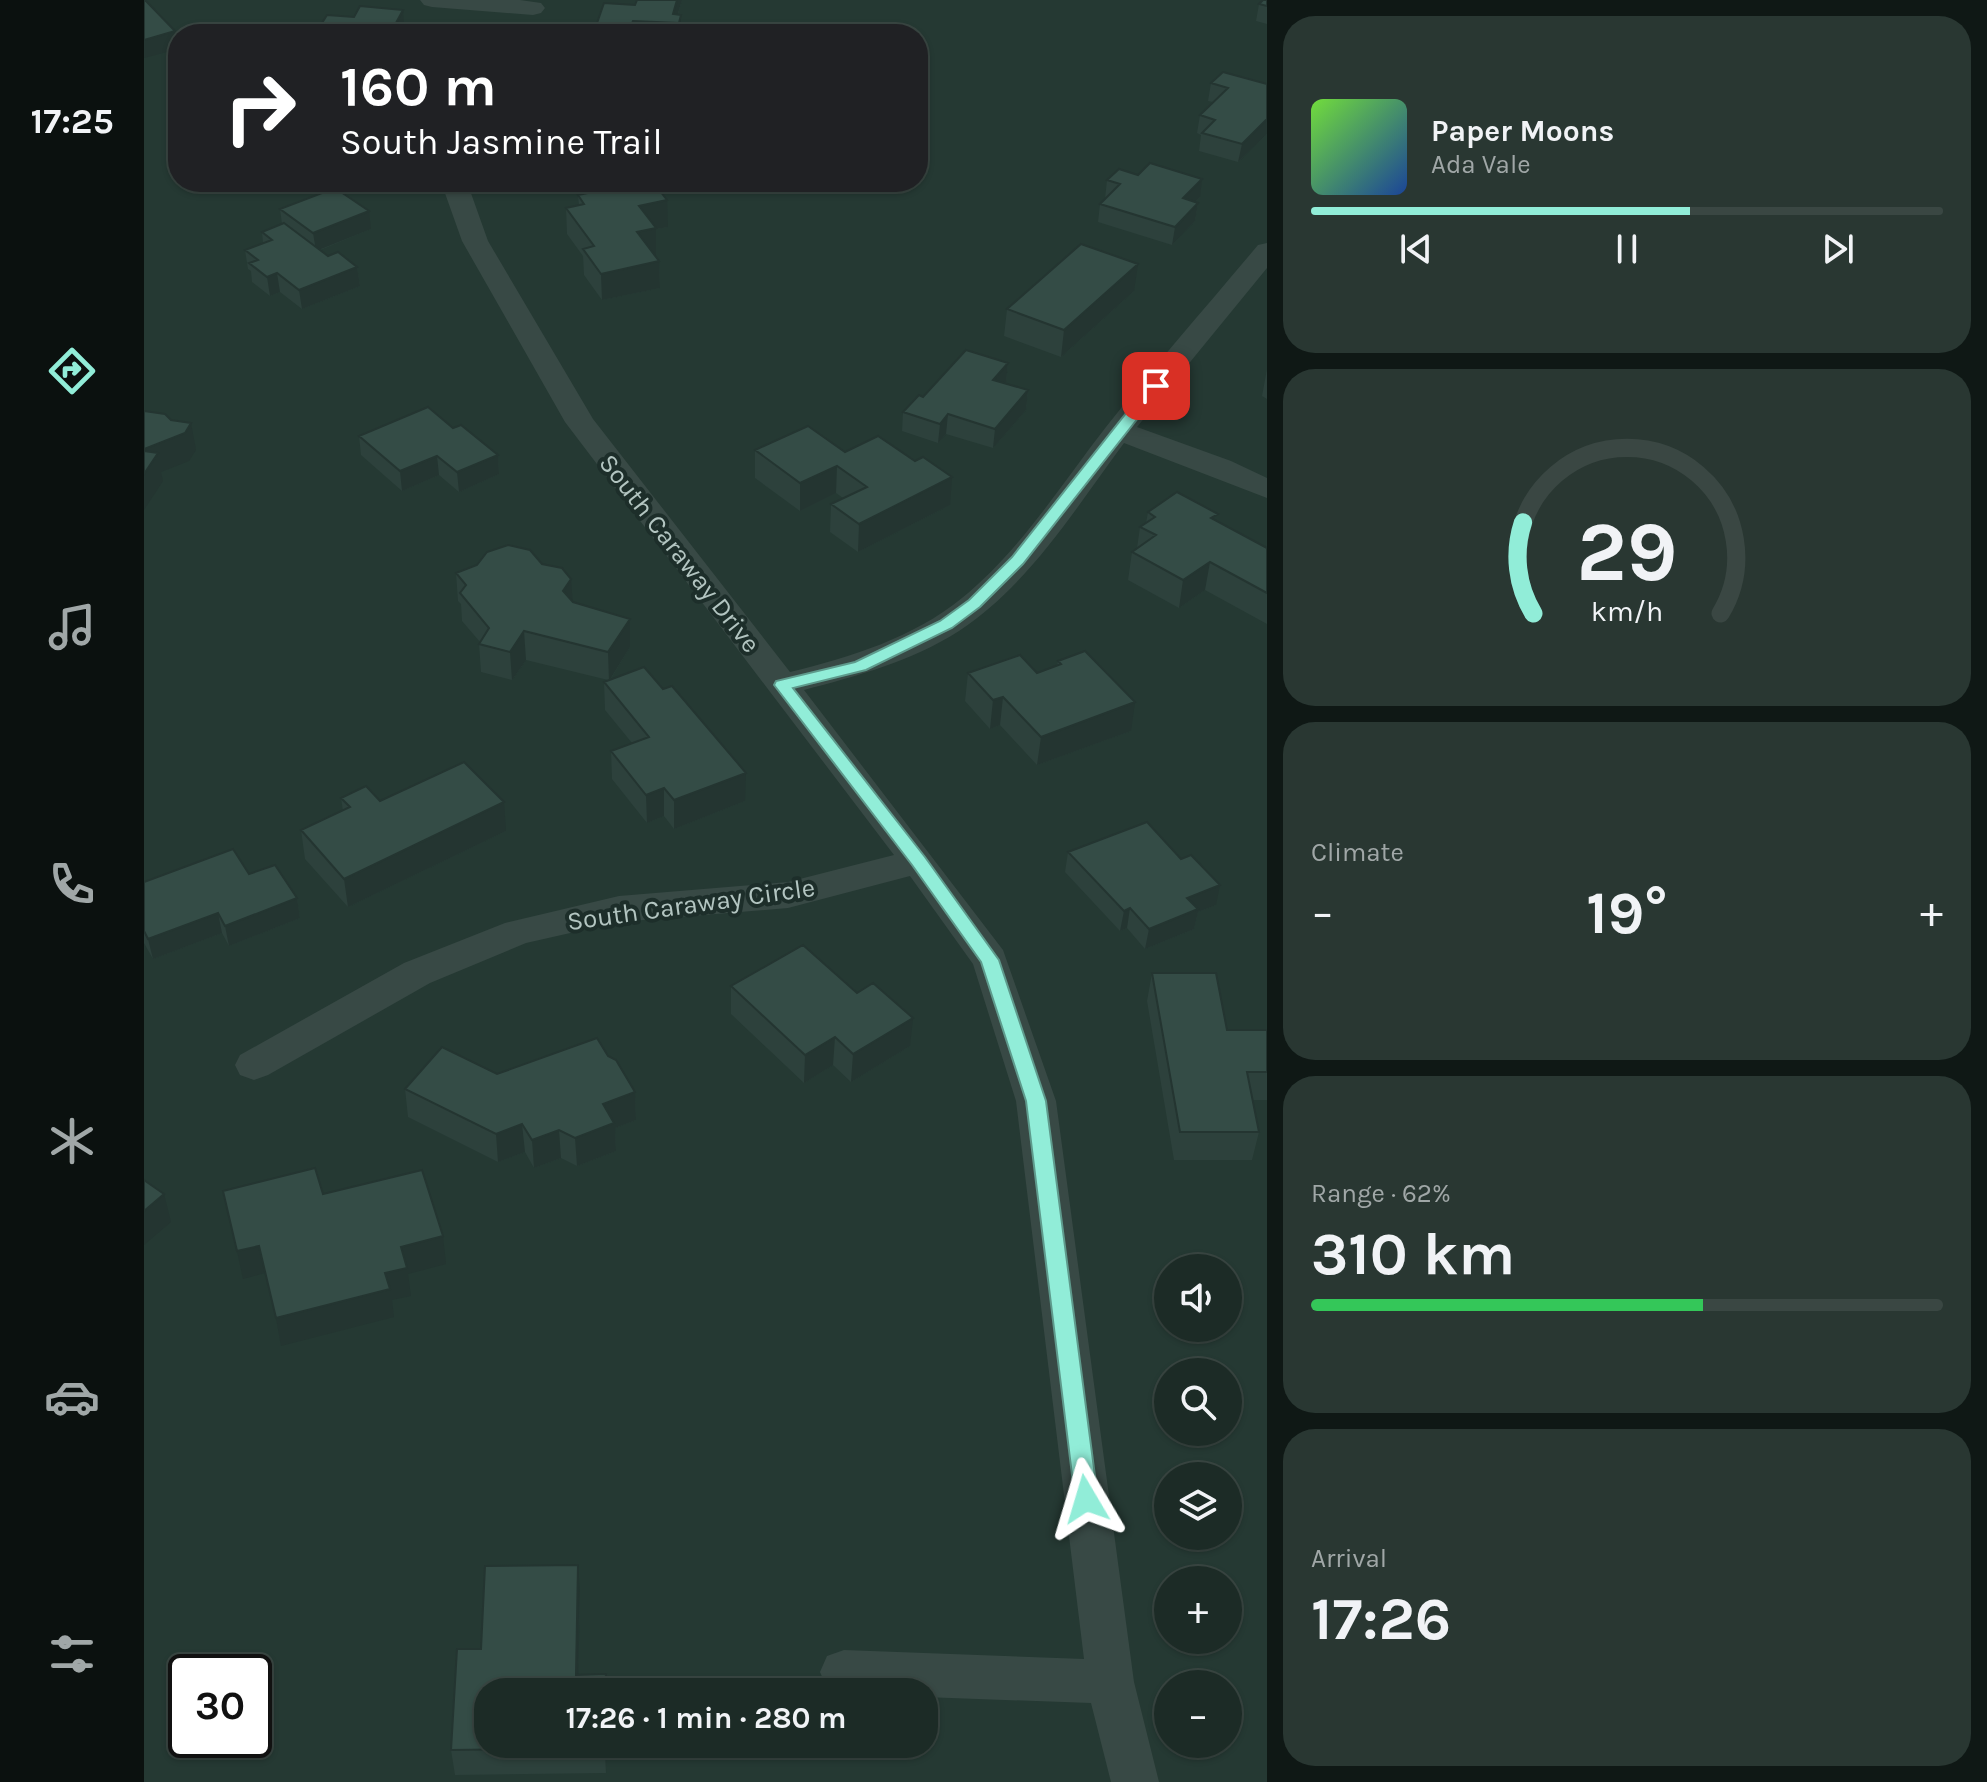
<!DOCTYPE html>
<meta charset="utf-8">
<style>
:root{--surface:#1c2b26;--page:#293732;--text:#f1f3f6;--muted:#a0a7a7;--line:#3a4743;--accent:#91edd8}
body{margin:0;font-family:Karla,sans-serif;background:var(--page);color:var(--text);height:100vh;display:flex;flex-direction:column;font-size:30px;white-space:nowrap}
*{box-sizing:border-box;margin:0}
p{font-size:26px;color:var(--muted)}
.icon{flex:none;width:44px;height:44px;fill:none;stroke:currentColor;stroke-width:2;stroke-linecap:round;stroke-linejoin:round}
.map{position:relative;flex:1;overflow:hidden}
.sheet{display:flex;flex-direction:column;gap:16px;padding:16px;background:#0f1815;width:720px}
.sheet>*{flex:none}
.banner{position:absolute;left:24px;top:24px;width:760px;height:168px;border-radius:32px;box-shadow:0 2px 6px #0004,0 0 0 2px var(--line);background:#202124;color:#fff;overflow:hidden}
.controls{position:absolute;left:1010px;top:1254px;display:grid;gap:16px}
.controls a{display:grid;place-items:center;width:88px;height:88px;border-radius:50%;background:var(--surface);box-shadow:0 2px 6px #0004,0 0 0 2px var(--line);font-size:40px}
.speed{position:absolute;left:24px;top:1654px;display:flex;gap:16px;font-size:40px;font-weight:700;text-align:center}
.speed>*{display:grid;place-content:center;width:104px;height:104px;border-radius:50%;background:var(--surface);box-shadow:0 2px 6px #0004,0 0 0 2px var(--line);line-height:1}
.speed .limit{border:4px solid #111;border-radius:12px;background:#fff;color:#111}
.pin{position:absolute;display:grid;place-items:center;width:68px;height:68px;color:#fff;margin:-34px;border-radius:16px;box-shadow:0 4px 12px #0006}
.me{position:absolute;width:88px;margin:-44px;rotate:353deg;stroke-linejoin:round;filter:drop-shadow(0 0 6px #0008)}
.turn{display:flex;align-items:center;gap:28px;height:168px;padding:0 40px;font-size:36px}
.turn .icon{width:104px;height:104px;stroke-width:2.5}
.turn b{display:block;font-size:56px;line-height:68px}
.big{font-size:60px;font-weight:700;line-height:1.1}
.sheet .widget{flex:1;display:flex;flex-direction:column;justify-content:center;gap:12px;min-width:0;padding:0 28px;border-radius:32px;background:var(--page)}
.sheet .dial{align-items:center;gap:0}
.dial svg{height:208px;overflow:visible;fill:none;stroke:var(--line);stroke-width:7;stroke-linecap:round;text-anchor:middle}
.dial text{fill:var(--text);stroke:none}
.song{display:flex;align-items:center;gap:24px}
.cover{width:96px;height:96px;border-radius:12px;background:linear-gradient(135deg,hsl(100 70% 55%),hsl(220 70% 35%))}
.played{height:8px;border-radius:4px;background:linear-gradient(90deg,var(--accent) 60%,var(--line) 60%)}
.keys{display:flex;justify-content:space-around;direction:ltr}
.heat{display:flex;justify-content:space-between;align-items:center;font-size:44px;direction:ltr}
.charge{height:12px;border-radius:6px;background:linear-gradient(90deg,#34c759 62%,var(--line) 0)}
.trip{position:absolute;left:330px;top:1678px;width:464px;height:80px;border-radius:32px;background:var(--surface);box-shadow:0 2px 6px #0004,0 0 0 2px var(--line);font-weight:700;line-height:80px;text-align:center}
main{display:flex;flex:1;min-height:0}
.dock{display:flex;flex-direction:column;width:144px;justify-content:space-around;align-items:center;background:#0b110f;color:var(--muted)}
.dock .icon{width:56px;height:56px}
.dock .selected{color:var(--accent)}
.dock b{font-size:36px;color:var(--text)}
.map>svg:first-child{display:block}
</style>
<main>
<nav class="dock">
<b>17:25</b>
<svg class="icon selected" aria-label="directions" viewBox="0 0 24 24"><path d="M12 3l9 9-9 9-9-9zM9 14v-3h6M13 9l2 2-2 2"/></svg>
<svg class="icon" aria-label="music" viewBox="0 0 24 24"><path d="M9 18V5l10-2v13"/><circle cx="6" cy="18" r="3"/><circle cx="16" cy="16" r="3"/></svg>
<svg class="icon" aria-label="phone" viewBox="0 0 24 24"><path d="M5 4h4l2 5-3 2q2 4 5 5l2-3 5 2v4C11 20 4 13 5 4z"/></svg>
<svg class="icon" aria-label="climate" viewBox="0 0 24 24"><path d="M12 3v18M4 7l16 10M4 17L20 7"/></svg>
<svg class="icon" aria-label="car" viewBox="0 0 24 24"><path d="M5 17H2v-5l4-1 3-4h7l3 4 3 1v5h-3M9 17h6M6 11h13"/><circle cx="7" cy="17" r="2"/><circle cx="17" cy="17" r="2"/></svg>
<svg class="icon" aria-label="filters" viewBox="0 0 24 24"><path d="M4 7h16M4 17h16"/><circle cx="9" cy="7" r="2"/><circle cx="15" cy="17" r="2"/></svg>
</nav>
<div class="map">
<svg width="1123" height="1782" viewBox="0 0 1123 1782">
<rect width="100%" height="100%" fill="#253933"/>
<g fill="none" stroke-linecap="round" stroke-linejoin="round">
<path fill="#384945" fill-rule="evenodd" d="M276,0H376L397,3L401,8L397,13L389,15L288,7L280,5Z
M297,182H323L344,241L449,419L646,672C707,657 769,638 818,598C876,551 916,486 962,427C1011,365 1063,306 1114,245L1123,243V268L993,427L1087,461L1123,478V498L980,443C931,509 885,585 815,631C768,661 713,676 660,690L859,950L912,1101L990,1682L1015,1782H967L947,1703L780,1697V1692H695L683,1688L676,1672L683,1656L700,1650L940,1659L872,1101L829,964L766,876L644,908L475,922L382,943L286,983L124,1075L110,1080L96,1075L91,1065L96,1055L260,963L361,923L475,896L644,882L750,855L421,422L318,241Z"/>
</g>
<path fill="#2d413c" d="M493,0H538L534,14L537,34H452V26L491,5Z
M1123,0V24L1112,21L1115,4Z
M260,27L257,34H174L173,31Z
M1067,83L1123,84V134L1094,162L1055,151L1057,135L1053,133L1056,115L1069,102L1064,101Z
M963,180L1056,197L1051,202L1054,203L1051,221L1028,245L954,222L956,204L961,199Z
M152,182H180L152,184Z
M406,182H461L460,189H407Z
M434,195L524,227L512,229V255H511L515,261L516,288L458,300L440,275L439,256L423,234L422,208L435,205Z
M136,209L227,229L176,250L184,256L213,267L216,286L158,309L136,292L126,296L108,282L107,271L104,269L101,250L119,243L118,232L138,224Z
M990,291L917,357L860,336L863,309Z
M864,363L862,382L861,383L884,390L882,410L849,448L802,434L794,443L758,431L759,412L779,397Z
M1123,369V399L1118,396Z
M309,428L354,455L355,474L315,492L295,475L258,491L217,455L215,436Z
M611,450L701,452L806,505L714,552L686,532L687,504L699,498L692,493L656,511L611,478Z
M1004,512L1073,521L1123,548V624L1061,590L1035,608L984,580L988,552L993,548L996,527L1002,523Z
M312,573L428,602L486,619V647L466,680L601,801L530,829L520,816L503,823L468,779L467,751L488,743L461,710L460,682L464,680L382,660L368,680L337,672L335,644L336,642L318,621L317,604L314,601Z
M914,661L987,731L893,765L856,725L846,729L821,701L824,673H893L913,666Z
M197,798L236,801L362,831L204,907L161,859L157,830L199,811Z
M924,852L1072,905L1054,912L1050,929L1001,949L983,928L976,931L921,872Z
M105,874L153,898L156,918L85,946L78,933L9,959L0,943V882Z
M1008,973L1083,1030H1123V1100H1109L1115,1132L1108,1160H1030L1003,1001Z
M587,986L766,1046L707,1082L689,1065L660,1083L587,1014Z
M464,1056L491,1092L492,1120L471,1128L472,1151L433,1166L417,1158L390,1168L381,1152L354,1162L264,1117L261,1089Z
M436,1591L434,1675L462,1674L463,1692H344L463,1744L462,1773L311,1775L307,1750L337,1649Z"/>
<path fill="#243531" d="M533,0H538L531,23L529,14Z
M259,10L260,27L257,34H246Z
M537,15V34H535V23Z
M31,31L34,49L0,58V40Z
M1123,119V134L1094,162L1098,144Z
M1058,179L1056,197L1036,217L1039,198Z
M523,200L524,227L512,229V255L494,259L495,206Z
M1054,203L1051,221L1028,245L1031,227Z
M225,211L227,229L172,251L169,233Z
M515,261L516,288L458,300L457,274Z
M994,264L990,291L917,357L920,330Z
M213,267L216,286L158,309L155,290Z
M133,273L136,292L126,296L123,277Z
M864,363L862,382L847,399L849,380Z
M884,390L882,410L849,448L851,429Z
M804,414L802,434L794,443L796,424Z
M47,423L52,450L45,461L17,472L19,481L0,510V449Z
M354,455L355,474L315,492L313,472Z
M293,456L295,475L258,491L256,471Z
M693,466L692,493L656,511V483Z
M808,477L806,505L714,552L715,524Z
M1066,562L1061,590L1035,608L1039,580Z
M427,579L429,607L419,591Z
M486,619V647L465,681L464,652Z
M380,631L382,660L368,680L366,652Z
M859,697L856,725L846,729L849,700Z
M991,702L987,731L893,765L897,737Z
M602,773L601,801L530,829V800Z
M520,788V816L503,823L502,795Z
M360,802L362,831L204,907L200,879Z
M1076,885L1072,905L1054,912L1050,929L1001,949L1005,929L1043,898Z
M153,898L156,918L85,946L81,926Z
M986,908L983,928L976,931L980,911Z
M74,913L78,933L9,959L4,939Z
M769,1018L766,1046L707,1082L709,1054Z
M691,1037L689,1065L660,1083L661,1055Z
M491,1092L492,1120L471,1128L472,1151L433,1166L431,1138L459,1104Z
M378,1124L381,1152L354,1162L352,1134Z
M415,1130L417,1158L390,1168L388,1140Z
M20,1194L27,1222L0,1245V1211Z
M299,1236L302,1264L264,1274L267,1296L248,1300L250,1317L137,1346L132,1318L257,1247Z
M115,1246L121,1273L99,1279L93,1251Z
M434,1565L436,1591L434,1692L432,1675Z
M461,1744H463L462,1773L461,1748Z"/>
<path fill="#344c46" stroke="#243531" stroke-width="2" d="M0,0H1L31,31L0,40Z
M493,0H533L529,14L537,15L535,23L489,21L486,28L452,26L460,3L491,5Z
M1119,0H1123V6L1115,4Z
M216,6L259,10L246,34H185L186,32L173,31L183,15L210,17Z
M1079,72L1123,84V119L1098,144L1058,133L1071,120L1056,115L1084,88L1067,83Z
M1006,163L1058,179L1039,198L1054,203L1031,227L956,204L976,184L963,180L975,169L994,175Z
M498,182H509L523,200L495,206L512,228L493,232L515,261L457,274L439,249L450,246L422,208L440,204L434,195Z
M191,188L225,211L169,233L136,209Z
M140,223L184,256L194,252L213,267L155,290L133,273L123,277L105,263L114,260L101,250L128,240L118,232Z
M937,244L994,264L920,330L863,309Z
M822,350L864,363L849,380L884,390L851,429L804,414L796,424L759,412L775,395L779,397Z
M284,407L309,428L317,425L354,455L313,472L293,456L256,471L215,436Z
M0,411L21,414L27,420L47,423L41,433L0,449Z
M664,426L701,452L734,436L771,461L779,457L808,477L715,524L687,504L723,487L693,466L656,483L611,450Z
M0,451L14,453L0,474Z
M1033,492L1074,514L1067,518L1123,548V593L1066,562L1039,580L988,552L1012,535L996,527L1011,517L1004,512Z
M364,545L386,550L398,564L418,568L427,579L419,591L429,602L486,619L464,652L380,631L366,652L335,644L345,628L316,593L322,585L312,573L333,565L343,552Z
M941,651L991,702L897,737L859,697L849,700L824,673L876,655L893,673L917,664L914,661Z
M500,667L519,689L528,686L602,773L530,800L520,788L502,795L467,751L505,737L460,682Z
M320,762L360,802L200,879L157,830L206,807L197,798L222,786L236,801Z
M1003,822L1037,859L1047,855L1076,885L1043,898L1054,909L1005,929L986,908L980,911L924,852Z
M89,849L105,874L131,865L153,898L81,926L74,913L4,939L0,931V882Z
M659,945L713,993L729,983L769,1018L709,1054L691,1037L661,1055L587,986Z
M1008,973H1072L1083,1030H1123V1072H1103L1115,1132H1036Z
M453,1038L464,1056L472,1060L491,1092L459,1104L470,1123L431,1138L415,1130L388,1140L378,1124L352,1134L261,1089L298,1047L353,1074Z
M171,1168L179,1194L278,1170L299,1236L257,1247L263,1268L241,1273L246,1289L132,1318L115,1246L93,1251L79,1191Z
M0,1180L20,1194L0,1211Z
M434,1565L432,1675L462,1674L461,1692H344V1744H461V1748L307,1750L313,1649H337L341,1566Z"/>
<path fill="#91edd8" stroke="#5e9a8c" stroke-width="2" d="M1012,382L1019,386L1017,389L879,564L836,607L808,628L722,670L649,688L781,857L855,960L902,1101L954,1499L950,1506L942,1509L934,1506L931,1499L882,1101L837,962L768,865L630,685L632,681L711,662L796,621L825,600L868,557L1006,383Z"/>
<g text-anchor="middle" stroke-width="8" stroke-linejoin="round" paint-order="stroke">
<g font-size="26" fill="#b3c5c1" stroke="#1d2e2a">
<text transform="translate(536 553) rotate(52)" y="9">South Caraway Drive</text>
<text transform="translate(547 904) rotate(-8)" y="9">South Caraway Circle</text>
</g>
</g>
</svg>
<div class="controls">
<a><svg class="icon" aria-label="sound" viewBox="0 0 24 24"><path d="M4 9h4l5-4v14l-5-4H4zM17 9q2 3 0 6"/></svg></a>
<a><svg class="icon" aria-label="search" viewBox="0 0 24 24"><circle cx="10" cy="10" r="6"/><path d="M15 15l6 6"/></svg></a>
<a><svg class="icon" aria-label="layers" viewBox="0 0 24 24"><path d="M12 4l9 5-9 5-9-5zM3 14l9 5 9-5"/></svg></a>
<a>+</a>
<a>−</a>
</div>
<div class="speed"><div class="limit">30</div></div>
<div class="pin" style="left:1012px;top:386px;background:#d93025"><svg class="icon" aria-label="arrive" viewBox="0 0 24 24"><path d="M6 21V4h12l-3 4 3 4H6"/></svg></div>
<svg class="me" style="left:942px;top:1499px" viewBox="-20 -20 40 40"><path d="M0-17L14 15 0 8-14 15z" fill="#91edd8" stroke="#fff" stroke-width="4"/></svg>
<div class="trip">17:26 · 1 min · 280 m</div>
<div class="banner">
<div class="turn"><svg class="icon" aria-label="right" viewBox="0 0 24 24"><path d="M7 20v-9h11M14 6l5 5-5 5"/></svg><div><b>160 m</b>South Jasmine Trail</div></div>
</div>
</div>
<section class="sheet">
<div class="widget">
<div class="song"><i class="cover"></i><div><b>Paper Moons</b><p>Ada Vale</p></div></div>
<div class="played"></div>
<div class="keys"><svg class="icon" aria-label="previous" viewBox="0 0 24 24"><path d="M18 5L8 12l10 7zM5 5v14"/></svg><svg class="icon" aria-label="pause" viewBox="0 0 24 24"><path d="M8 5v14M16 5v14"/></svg><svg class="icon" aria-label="next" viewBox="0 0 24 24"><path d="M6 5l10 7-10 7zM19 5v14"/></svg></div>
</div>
<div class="widget dial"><svg viewBox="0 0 100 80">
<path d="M14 69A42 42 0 1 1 86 69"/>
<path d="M14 69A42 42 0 0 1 10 34" stroke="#91edd8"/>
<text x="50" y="56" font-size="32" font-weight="700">29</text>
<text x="50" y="72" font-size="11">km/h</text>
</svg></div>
<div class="widget"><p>Climate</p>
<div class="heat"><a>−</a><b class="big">19°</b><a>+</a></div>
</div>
<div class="widget"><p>Range · 62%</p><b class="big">310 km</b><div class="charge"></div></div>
<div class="widget"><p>Arrival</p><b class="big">17:26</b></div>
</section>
</main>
